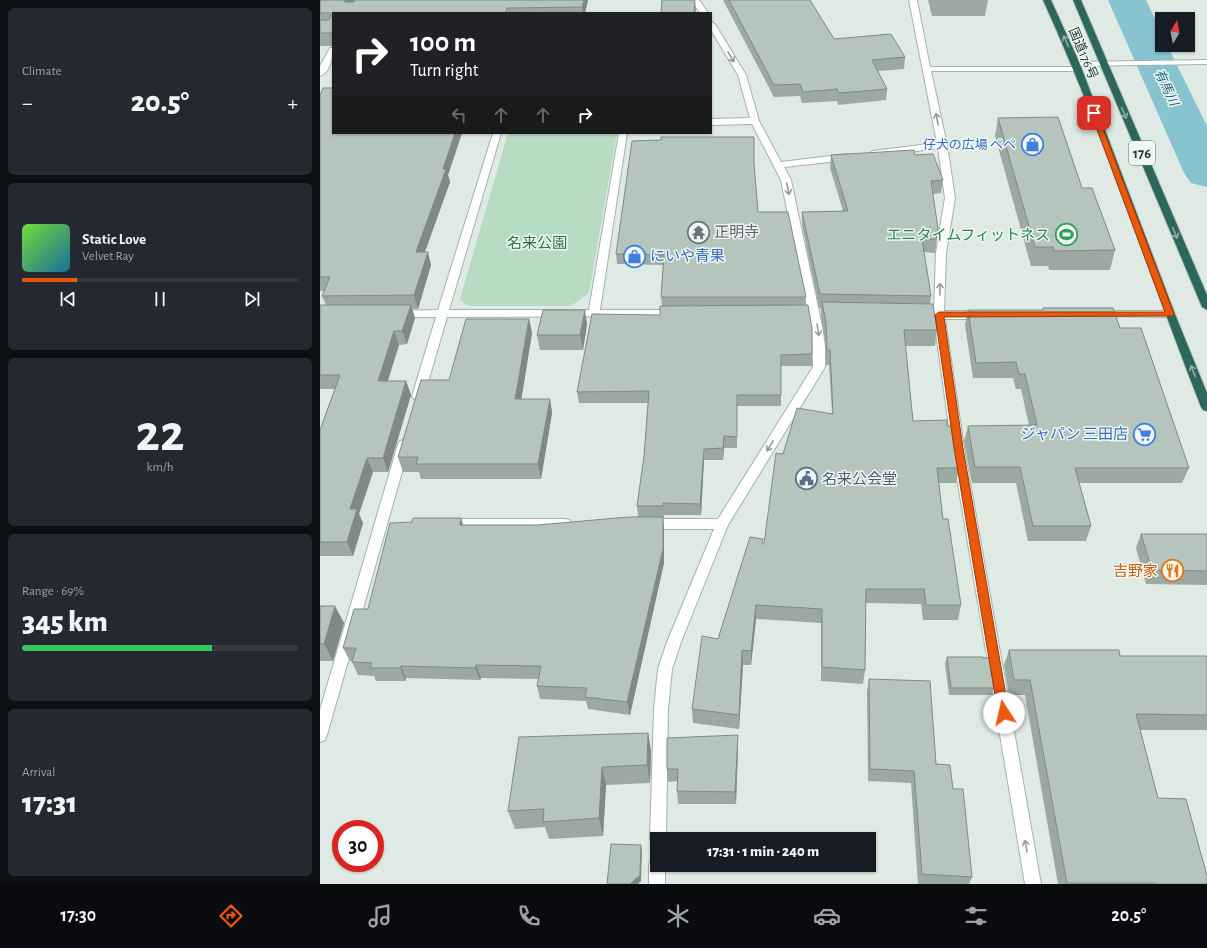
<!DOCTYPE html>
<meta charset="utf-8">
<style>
:root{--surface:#171b24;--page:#242831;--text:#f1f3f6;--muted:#9ea1a6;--line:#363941;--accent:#ea580c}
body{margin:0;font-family:"Alegreya Sans","Noto Sans JP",sans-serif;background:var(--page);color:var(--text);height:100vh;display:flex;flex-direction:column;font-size:15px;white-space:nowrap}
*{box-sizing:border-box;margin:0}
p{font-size:13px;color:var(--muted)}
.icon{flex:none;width:22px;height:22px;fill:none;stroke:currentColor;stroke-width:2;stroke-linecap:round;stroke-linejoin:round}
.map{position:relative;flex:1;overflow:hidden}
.side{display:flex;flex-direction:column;gap:8px;padding:8px;background:#0d0f14;width:320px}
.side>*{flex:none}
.top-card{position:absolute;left:12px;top:12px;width:380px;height:122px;border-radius:0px;box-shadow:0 1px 3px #0004;background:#202124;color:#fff;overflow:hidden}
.needle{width:26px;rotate:10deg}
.tools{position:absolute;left:835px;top:12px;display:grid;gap:8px}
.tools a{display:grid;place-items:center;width:40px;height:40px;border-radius:0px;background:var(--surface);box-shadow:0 1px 3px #0004;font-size:20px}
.speed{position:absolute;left:12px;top:820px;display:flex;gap:8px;font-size:20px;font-weight:700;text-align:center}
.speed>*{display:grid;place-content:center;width:52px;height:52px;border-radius:50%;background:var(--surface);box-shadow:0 1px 3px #0004;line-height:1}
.speed .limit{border:6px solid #d22;background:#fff;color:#111}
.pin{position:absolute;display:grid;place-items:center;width:34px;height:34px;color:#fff;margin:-17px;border-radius:8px;box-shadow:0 2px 6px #0006}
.me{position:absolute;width:44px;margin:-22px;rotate:350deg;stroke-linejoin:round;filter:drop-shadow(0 0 3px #0008)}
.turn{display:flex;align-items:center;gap:14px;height:84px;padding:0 12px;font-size:18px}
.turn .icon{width:52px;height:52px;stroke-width:2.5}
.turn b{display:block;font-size:28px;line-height:34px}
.lanes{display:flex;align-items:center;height:38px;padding:0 12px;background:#0003;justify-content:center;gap:20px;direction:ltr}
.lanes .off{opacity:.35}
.big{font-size:30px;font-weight:800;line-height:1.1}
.side .card{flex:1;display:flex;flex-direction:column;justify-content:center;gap:6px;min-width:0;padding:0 14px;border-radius:6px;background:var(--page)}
.side .dial{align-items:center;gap:0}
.dial b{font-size:52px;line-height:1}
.song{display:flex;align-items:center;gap:12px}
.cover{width:48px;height:48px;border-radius:6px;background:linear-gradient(135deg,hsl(100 70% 55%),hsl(200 70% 35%))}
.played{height:4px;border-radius:2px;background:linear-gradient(90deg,var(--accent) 20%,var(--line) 20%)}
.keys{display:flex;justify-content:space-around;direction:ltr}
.heat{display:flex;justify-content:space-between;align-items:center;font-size:22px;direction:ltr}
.charge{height:6px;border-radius:3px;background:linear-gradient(90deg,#34c759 69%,var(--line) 0)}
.trip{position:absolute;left:330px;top:832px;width:226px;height:40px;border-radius:0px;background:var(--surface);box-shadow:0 1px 3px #0004;font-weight:800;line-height:40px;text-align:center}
.tab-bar{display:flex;height:64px;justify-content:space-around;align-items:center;background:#090b0e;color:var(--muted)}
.tab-bar .icon{width:28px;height:28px}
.tab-bar .current{color:var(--accent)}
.tab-bar b{font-size:18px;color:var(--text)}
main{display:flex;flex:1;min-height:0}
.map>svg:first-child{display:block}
</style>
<main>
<section class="side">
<div class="card"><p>Climate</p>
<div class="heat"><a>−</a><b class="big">20.5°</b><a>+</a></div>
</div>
<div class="card">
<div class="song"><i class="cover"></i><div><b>Static Love</b><p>Velvet Ray</p></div></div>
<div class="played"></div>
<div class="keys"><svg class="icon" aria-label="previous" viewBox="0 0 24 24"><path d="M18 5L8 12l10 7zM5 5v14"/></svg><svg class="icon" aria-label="pause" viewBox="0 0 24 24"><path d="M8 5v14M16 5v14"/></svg><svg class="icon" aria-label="next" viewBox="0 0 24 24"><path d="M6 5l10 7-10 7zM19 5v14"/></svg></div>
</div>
<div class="card dial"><b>22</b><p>km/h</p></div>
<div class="card"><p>Range · 69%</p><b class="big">345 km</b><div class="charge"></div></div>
<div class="card"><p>Arrival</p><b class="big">17:31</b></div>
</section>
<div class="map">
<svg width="887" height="884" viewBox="0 0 887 884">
<rect width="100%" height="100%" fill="#dfeae5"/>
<path fill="#b8dcc2" d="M188,133H297L269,293L251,306H148L140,299Z"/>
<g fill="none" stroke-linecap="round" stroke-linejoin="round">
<path fill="#87c4cf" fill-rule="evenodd" d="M788,0H826L842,34V45H847L887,126V187L871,183L864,173Z"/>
<defs>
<path id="street" d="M371,0H379L388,13H380Z
M589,0H597L610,67H758L762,69L758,71H611L627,145L635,198L626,253L624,311H663L667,313L668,315L667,317L663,319H625L644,448L721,884H705L632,448L614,319L609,317L608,315L609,313L614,311L616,253L625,198L618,148L553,157L548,154L553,151L617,143Z
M391,22L395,24L426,75L439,121L461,162L527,154L532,157L527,160L464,167L471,180L502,326L505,346V367L408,525L361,642L352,669L348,709L346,839H337V846L332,845L330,839L334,709L338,669L347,642L394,529H327L322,528L321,524L322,520L327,519H398L493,367L492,332L461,180L432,124L391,125V119L430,118L418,75L391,30Z
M887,60V64L756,66L752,64L756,62Z
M173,133H181L129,310H269L299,133H307L280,310H357L361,311L362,313L361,315L357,316L127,317L104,396L102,399H94L92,396L116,317H77L73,316L72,314L73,312L77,311L118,310Z
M779,311H850L854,312L855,314L854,316L850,317L775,316L774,314L775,312Z
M84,440L88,441L90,444L7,735L5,740L0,742V710L78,444L80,441Z
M127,519H245L250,520L251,524L250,528L245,529H127L122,528L121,524L122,520Z
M337,857V865H345V884H329V865L331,859Z"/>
<path id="secondary" d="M10,48H13C13,56 10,73 0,76V66Z"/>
<path id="highway" d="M723,0H731L760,64L855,314L887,393V411L883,410L881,407C828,272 783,132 723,0Z
M753,0H761L887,295V310L882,307Z"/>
</defs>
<use href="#street" stroke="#a2b2ac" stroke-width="2"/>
<use href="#secondary" stroke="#9fb6ae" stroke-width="2"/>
<use href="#highway" stroke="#bcc4c2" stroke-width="2"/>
<use href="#street" fill="#fff" fill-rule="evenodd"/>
<use href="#secondary" fill="#fff" fill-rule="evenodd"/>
<use href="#highway" fill="#2d665a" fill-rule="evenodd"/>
</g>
<path fill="#9ca9a3" d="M0,0H268L265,13H13V46H0Z
M403,0H490L514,39L585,57L584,69L558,71L567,89L566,100L518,105L517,101L482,103L480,96L454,97Z
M608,0H668L665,16H612Z
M0,95L13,133H142L128,175L130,182L105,252L111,265L98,309H92L95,318L87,344L79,345L68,381H86L91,395L68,472H53L39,514L43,523L33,556H0V430L15,389H0V305H6L2,296L4,291H0Z
M678,118L762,188L795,250L790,270H729L728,266H711L675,136Z
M434,137V167L438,212L486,297L485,305L492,354V366H461V406H417V448H404L403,460H384L381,515H344V518H343L344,531V563L310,715L268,709L266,701L220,699L217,686L218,679L161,678L160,680L86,678V681H56L54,676L38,675L32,662V661H30L23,648L48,609L92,522L141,518L143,525H218L318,517L317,506L324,456L328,403H259L257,392L340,315L342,306L341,297L343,265L297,264L296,254L341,140Z
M511,155H595L623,180L621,193L613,194L618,229L615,253L604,252L611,296L610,304L617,330L615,346H585L593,421L627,426L639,468L636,483H619L623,519L641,605L638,620H603L601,604L546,603L545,670L543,684L501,681V623L436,619L431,665H423L419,729L373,723L372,709L398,639L443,544H444L463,454L512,414L509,365H506L505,339L501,318V308H499L482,225V212L523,211L510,168Z
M723,308L800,328L869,468L862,483H759L771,526L766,541H708L696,483H652L644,441L648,426L709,425L701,389H696L693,378H653L645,325L648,310H722Z
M209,319L212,333L201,399H230L232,413L221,479H101L99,472H83L78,457L129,380Z
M267,324L263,350H220L217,335Z
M821,534H887V585L826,584L816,548Z
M0,606L24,623L13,661H0Z
M689,650L800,656H887V730H820L838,798L887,884H738L705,695H689L684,665Z
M627,657L674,688L672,695H629L625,664Z
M549,679L616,764L633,789L652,877L649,884H598L591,783L548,781L547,692Z
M328,733L331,751L330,783L286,785L283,836L229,839L225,827L195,829L188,811Z
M418,735V748L416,804H358L357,791V781L348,782L347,769Z"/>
<path fill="#7f8a85" d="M24,0H34L28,12Z
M264,0H268L265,13H263L262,7Z
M375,1L376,13H374Z
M135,133H142L128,175L130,182L100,265L96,252Z
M108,252L111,265L98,309L94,295Z
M91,305L95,318L87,344L82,331Z
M265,310L267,324L263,350L260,335Z
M209,319L212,333L199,414L195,399Z
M74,331L79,345L63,395L58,381Z
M86,381L91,395L68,472L63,458Z
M230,399L232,413L221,479L218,464Z
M404,436V448L403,460V448Z
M384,449V460L381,515L380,504Z
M47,458L53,472L39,514L43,523L33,556L27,542L30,509Z
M343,517L344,531V563L310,715L307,702Z
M141,518L145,532L140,525Z
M436,605V619L431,665V651Z
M15,606L24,623L13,661L4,644Z
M422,650L423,665L419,729V715Z
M156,665L161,678L160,680L155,668Z
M81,666L86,678V681L80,668Z
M328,733L331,751L330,783L327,765Z
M418,735V748L416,804L415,792Z
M282,767L286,785L283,836L279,818Z
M321,845L322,851L321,881L318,884H310Z"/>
<path fill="#b5c5be" stroke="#7f8a85" d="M0,0H24L25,2H34L35,0H264L262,7L187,8L185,13H13V33H0V20H9L11,14L9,13H0Z
M342,0H375L374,13H341Z
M409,0H490L514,39L571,34L585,57L552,60L567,89L519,93L517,89L483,92L480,84L454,85Z
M3,88H13V133H135L123,169H126L96,252H108L94,295L2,296L10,277H0V95Z
M738,117L762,188H772L795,250L734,251L733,247H715L678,118Z
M341,137H434V163L438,212H468L486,297H341L344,255L296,254L312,141L341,140Z
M594,150L595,155L613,154L623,180L611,181L618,229L616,239H602L611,296L500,294L482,212L528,211L511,155Z
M502,302L613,304L617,330H584L593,421L627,420V426H632L639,468H617L623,519H628L641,605H606L604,589H546L545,670L502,667V609L436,605L431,651L422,650L419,715L372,709L382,636L398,639L430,537L443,539L442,544H444L456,453L463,454L477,408L513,414L510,350H507L506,323Z
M0,305H91L82,331H74L58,381H86L63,458H47L30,509H37L27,542H0V430L20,375H0Z
M488,305L492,328V354L461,355V395H417V437L404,436L403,448L384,449L380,504L343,503V506H317L324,456L329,391L257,392L272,314L340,315V306Z
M723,308H793L800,328H821L869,468H755L771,526H713L700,467H655L648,426L717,425L705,374H699L696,362L656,363L648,310H723Z
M223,310H265L260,335H217Z
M146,319H209L195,399H230L218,464H96L98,457H78L101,380H129Z
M308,517H343V549L307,702L265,697L267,688L217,686L221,666L156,665L155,668L81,666L80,668H50L52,663L32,662L36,648H23L34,609H48L70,523L92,522L93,518H141L140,525H218Z
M821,534H887V571L832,570Z
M0,606H15L4,644H0Z
M689,650H799L800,656H887V715L816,714L838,798L866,799L887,876V884H835V883H747L710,680H694Z
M627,657H663V658H669L674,688H631Z
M549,679L610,681L616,764L630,765L633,789H643L652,877L602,874L594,771L550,769Z
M328,733L327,765L282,767L279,818L223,822L224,809L188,811L199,737Z
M418,735L415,792L357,791L358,769H347V738Z
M291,844L321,845L320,875L310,884H287Z"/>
<defs><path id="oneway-shaft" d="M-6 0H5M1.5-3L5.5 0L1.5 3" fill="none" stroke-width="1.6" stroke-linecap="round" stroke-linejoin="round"/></defs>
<g stroke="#8eaea6">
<use href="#oneway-shaft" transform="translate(746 41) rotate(-115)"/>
<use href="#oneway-shaft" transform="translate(804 113) rotate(67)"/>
<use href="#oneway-shaft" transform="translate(855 233) rotate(67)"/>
<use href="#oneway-shaft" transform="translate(873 371) rotate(-112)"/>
</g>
<g stroke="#909c99">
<use href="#oneway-shaft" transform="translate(411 57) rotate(59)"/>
<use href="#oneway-shaft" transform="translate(617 119) rotate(-101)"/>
<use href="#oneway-shaft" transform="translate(468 189) rotate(78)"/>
<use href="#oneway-shaft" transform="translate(620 289) rotate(-89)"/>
<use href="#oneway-shaft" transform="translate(498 330) rotate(81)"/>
<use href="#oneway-shaft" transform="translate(450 446) rotate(122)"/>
<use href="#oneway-shaft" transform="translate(706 846) rotate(-100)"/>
</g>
<path fill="#ea580c" stroke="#983908" d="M772,111L777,113L854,314L853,316L624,317L643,448L689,713L687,716L684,718L680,716L678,713L634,448L615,315L619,312H845L771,113Z"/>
<defs>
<symbol id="shop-ring" viewBox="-11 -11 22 22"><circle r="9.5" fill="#f0f7f3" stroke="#3f7fe0" stroke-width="1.5"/><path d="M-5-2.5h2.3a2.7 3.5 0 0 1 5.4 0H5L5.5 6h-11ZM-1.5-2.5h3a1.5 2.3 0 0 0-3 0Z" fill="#3f7fe0"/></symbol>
<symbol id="temple-ring" viewBox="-11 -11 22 22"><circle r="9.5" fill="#f0f7f3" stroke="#6b7280" stroke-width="1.5"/><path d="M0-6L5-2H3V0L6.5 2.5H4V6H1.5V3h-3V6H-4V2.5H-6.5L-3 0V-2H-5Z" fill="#6b7280"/></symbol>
<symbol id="stadium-ring" viewBox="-11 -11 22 22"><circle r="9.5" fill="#f0f7f3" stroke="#2e9e5b" stroke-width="1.5"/><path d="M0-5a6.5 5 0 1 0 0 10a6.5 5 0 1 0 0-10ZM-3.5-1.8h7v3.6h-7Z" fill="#2e9e5b"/></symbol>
<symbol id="supermarket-ring" viewBox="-11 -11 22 22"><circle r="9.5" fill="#f0f7f3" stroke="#3f7fe0" stroke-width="1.5"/><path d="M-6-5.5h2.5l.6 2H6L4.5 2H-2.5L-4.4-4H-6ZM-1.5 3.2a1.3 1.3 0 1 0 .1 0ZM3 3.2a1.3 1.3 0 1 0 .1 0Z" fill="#3f7fe0"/></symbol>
<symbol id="civic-ring" viewBox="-11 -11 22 22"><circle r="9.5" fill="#f0f7f3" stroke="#5c6f8a" stroke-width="1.5"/><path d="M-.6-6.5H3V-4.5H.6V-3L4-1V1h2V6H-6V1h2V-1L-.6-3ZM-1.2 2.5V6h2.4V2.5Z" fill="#5c6f8a"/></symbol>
<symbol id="restaurant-ring" viewBox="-11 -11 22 22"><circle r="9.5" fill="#f0f7f3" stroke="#e8710a" stroke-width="1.5"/><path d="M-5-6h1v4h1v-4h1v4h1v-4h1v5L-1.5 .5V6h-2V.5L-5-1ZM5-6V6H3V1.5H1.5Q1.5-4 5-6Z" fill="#e8710a"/></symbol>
</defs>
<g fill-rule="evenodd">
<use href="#shop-ring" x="700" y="132" width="25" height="25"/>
<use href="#temple-ring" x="366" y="220" width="25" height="25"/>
<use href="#stadium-ring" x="734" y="222" width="25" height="25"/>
<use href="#shop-ring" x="302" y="244" width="25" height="25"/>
<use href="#supermarket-ring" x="812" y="422" width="25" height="25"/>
<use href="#civic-ring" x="474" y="466" width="25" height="25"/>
<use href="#restaurant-ring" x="840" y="558" width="25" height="25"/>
</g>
<g text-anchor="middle" stroke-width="3" stroke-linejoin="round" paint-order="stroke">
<g font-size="13" fill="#213a33" stroke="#f0f7f3">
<text transform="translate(764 53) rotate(67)" y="5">国道176号</text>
</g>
<g font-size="13" font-style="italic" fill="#1c6675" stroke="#f0f7f3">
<text transform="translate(847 87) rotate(65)" y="5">有馬川</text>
</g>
<g font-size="13" fill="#366cbe" stroke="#f0f7f3" text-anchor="end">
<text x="696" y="149">仔犬の広場 ペペ</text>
</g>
<rect fill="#f0f7f3" stroke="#5f736d" stroke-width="1" x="809" y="141" width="26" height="24" rx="3"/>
<g font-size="14" font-weight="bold" fill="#213a33">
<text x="822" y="158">176</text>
</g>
<g font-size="15" fill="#5b616d" stroke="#f0f7f3" text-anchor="start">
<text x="394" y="237">正明寺</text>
</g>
<g font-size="15" fill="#27864d" stroke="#f0f7f3" text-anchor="end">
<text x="730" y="240">エニタイムフィットネス</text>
</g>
<g font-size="15" fill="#2b7046" stroke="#f0f7f3">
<text x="217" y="248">名来公園</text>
</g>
<g font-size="15" fill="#366cbe" stroke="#f0f7f3" text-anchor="start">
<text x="330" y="261">にいや青果</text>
<text x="808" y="439" text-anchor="end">ジャパン 三田店</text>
</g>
<g font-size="15" fill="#4e5e75" stroke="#f0f7f3" text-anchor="start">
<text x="502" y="484">名来公会堂</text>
</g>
<g font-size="15" fill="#c56008" stroke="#f0f7f3" text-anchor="end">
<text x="838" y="576">吉野家</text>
</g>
</g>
</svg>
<div class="tools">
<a><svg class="needle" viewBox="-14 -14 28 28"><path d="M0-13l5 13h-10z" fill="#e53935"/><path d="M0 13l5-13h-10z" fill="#9ea1a6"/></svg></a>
</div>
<div class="speed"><div class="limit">30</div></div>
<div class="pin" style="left:774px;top:113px;background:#d93025"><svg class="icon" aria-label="arrive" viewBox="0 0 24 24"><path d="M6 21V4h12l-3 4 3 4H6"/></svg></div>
<svg class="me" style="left:684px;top:713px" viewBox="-20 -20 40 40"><circle r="19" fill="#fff"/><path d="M0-13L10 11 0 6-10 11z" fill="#ea580c"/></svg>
<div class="trip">17:31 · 1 min · 240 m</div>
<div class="top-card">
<div class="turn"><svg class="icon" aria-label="right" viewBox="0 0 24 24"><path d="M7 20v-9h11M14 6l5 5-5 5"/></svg><div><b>100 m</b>Turn right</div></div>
<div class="lanes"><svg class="icon off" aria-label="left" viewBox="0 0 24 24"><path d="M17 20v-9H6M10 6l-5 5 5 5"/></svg><svg class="icon off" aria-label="ahead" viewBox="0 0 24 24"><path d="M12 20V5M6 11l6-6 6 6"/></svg><svg class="icon off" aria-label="ahead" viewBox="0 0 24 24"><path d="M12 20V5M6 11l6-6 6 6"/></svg><svg class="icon" aria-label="right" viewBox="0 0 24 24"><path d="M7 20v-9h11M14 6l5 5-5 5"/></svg></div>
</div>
</div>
</main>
<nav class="tab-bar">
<b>17:30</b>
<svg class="icon current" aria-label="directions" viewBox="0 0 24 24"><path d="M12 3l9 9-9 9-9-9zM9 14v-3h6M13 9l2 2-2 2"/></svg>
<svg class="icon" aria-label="music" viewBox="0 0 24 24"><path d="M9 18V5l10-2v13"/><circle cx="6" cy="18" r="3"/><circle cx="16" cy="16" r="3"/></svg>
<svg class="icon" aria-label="phone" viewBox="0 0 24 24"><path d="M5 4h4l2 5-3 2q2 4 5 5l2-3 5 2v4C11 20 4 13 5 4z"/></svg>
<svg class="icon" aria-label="climate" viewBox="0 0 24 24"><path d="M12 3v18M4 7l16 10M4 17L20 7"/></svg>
<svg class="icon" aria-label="car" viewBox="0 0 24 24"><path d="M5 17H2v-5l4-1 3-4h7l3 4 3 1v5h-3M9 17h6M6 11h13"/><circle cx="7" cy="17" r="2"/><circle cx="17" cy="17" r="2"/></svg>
<svg class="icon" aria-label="filters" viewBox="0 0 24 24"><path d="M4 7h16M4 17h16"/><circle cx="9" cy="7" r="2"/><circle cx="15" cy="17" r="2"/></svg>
<b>20.5°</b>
</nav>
